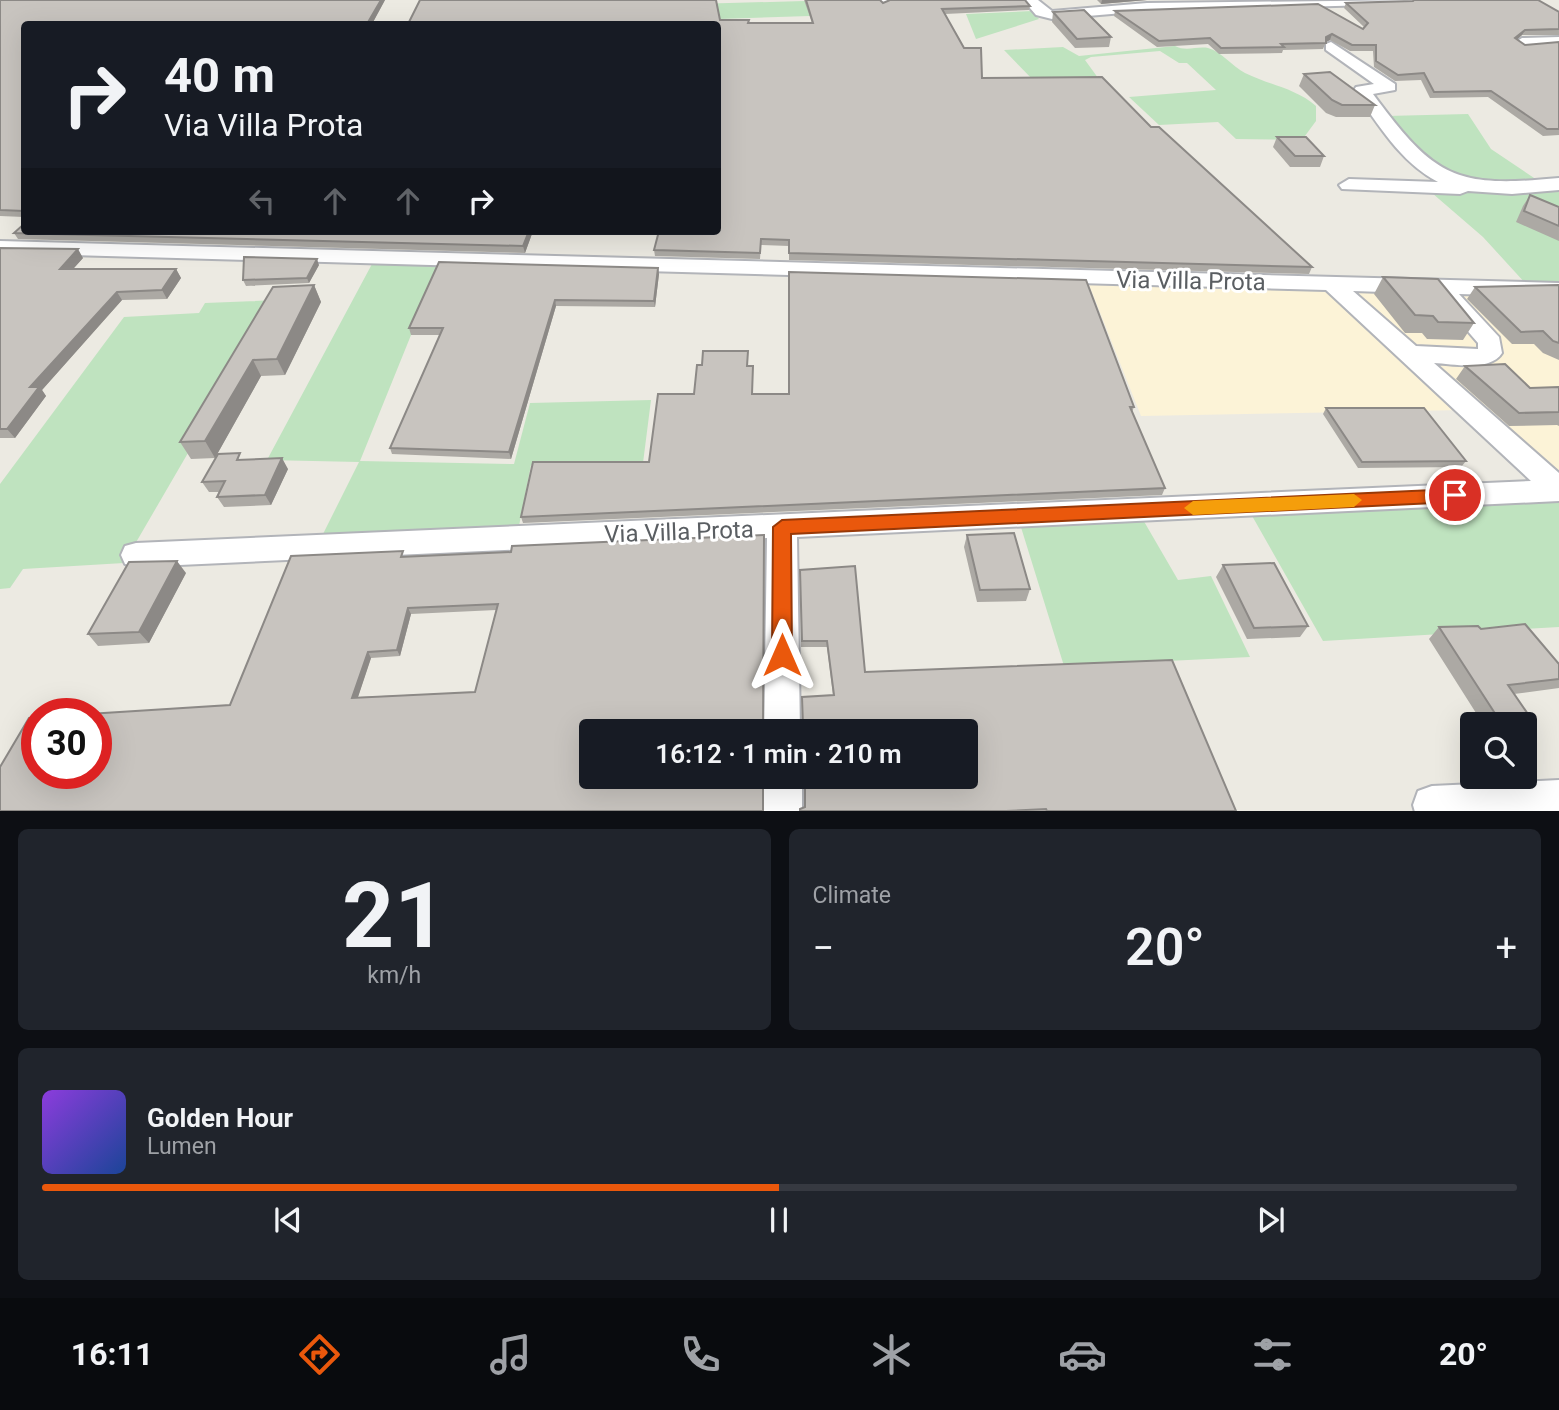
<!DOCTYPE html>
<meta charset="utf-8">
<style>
:root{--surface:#171b24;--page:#20242c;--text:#f1f3f6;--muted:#9ea1a6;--line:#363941;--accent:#ea580c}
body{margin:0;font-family:Roboto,sans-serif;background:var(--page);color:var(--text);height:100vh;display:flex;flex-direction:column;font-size:26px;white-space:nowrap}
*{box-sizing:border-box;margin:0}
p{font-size:23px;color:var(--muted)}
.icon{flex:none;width:38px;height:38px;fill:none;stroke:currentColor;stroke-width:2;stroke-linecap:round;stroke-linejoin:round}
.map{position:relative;height:811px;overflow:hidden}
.drawer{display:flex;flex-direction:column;gap:18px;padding:18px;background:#0d0f14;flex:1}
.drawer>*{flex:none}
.top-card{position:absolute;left:21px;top:21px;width:700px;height:214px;border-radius:7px;box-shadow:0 7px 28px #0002;background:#171b24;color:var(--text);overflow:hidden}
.fabs{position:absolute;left:1460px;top:712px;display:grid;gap:14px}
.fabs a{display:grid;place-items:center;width:77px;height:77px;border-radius:7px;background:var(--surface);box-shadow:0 7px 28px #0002;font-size:35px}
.speed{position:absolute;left:21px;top:698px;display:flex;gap:14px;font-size:35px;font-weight:700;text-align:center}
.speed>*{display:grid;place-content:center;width:91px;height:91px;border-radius:50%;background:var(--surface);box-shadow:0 7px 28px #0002;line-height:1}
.speed .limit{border:10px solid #d22;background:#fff;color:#111}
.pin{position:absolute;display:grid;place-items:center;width:60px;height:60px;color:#fff;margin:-30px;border:4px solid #fff;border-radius:50%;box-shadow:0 2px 7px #0007}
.me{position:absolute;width:77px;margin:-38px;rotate:0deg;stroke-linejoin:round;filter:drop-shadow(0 0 5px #0008)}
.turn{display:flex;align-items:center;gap:24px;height:147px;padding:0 28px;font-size:32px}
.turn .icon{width:91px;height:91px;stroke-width:2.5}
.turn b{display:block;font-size:49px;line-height:60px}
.lanes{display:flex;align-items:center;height:66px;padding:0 28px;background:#0003;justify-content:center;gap:35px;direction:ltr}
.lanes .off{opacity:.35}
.big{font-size:52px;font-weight:600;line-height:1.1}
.drawer .tile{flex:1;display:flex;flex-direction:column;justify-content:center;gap:10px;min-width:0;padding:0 24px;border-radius:10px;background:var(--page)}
.drawer .dial{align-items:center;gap:0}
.dial b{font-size:91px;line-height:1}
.song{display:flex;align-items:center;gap:21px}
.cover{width:84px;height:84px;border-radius:10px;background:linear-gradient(135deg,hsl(270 70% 55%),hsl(220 70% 35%))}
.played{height:7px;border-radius:4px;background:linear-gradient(90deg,var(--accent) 50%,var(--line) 50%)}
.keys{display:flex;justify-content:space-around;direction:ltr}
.heat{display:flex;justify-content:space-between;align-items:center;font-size:38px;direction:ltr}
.drawer .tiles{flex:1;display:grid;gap:18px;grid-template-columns:1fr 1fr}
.tile:last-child{grid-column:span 2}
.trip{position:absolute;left:579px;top:719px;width:399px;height:70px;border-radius:7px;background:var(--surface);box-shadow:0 7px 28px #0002;font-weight:600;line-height:70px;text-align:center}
.tabs{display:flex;height:112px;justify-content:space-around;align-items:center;background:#090b0e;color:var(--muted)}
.tabs .icon{width:49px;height:49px}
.tabs .on{color:var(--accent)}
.tabs b{font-size:32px;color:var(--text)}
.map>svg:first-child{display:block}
</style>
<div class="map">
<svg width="1559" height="812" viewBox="0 0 1559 812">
<rect width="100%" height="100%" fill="#eceae2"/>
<path fill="#fcf3d7" d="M1088,282L1330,289L1464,410L1141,416Z
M1344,289L1461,297V292L1521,294L1559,328V480Z"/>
<path fill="#bfe3bf" d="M839,0L841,15L658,21V5Z
M1032,11L1039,19L976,39L966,14Z
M1175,46C1186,52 1197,46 1208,48C1221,51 1233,67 1245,73C1269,85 1295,88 1316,106V121L1302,140L1236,139L1218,122L1159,125L1129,97L1216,90L1187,63H1179L1160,51L1091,57L1085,60L1101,82H1035L1004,50L1063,47L1079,56Z
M1468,114L1491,149L1540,182L1473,185L1417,156L1386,116Z
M1559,186V286L1527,285L1483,237L1432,193L1522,191Z
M372,264L439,266L360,461L514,464L530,403L651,400L643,463L531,465L518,531L320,540L359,462L267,460Z
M277,300L124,563L23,569L10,588L0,589V484L124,317L199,313L205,303Z
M1554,496L1559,501V627L1323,641L1251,514Z
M1142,518L1178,580L1211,576L1250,657L1064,666L1020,524Z"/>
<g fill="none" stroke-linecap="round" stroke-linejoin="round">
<defs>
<path id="minor" d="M876,0H902L882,5Z
M1023,0H1038L1052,11L1147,3L1417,0L1410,4L1147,11L1052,19L1036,15Z
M1559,37V45L1522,48L1514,43L1522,38Z
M1331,42L1395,84V90L1373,94C1435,178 1455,188 1559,178V190L1512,194L1468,191L1460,194L1342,189L1339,185L1349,179L1438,182C1400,162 1378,124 1354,90L1356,87L1374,84L1326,50V44Z
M0,241L1559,283V297L1459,294L1499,337L1502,353C1490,372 1454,364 1434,363L1559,473V501L797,537L800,732H764L767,538L136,567L125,564L121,555L125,546L136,543L1531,481L1326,290L0,253ZM1353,291L1442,294L1439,298L1478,343V349L1416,346Z
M764,777H802V812H764Z
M1559,780V812H1415L1413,805L1418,791L1432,786Z"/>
</defs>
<use href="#minor" stroke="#b2b4b9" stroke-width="4"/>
<use href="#minor" fill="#fff" fill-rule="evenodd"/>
</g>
<path fill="#aca9a4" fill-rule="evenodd" d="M0,0H385L372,24H24V217L0,216Z
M804,0H880L883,3L1030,6L1029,10L945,14L982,78L1151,127L1312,267L1309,274L789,260V246L761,245L760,259L655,256L654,250L720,20L748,23H812Z
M1097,0H1180H1147L1101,4Z
M1346,3L1559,12V35H1522L1517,39L1525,45L1559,42V135L1543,136L1488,97L1430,98L1421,80L1395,81L1374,67L1373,51H1350L1330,40L1326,42L1323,49L1283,50L1282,53L1219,54L1208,44L1157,47L1114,16L1115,11L1363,29L1364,27L1344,8Z
M1053,12L1111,37L1109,47L1075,48L1052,22Z
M1304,74L1375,105L1370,117H1336L1326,113L1299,86Z
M1277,137L1324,156L1320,167H1290L1273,147Z
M1530,195L1559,207V241L1516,222L1523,206Z
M24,231H533L525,253L18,239L14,233Z
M0,248L83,258L73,269H176L181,278L167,299L122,300L42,390L46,396L15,438H0Z
M319,265L309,283L246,286L243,280Z
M659,274L655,307L556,306L511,459L392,454L390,448L440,335H411L409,328Z
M1383,277L1474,323L1463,340L1427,339L1422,333H1405L1374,294Z
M314,285L321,302L285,375L261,376L215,458L191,459L180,442Z
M1559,285V360L1543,353L1534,344H1512L1467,299L1475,287Z
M748,366L753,372L752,394H789L1134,407L1132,412L1165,488L1162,495L523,523L521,517L649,462L694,394Z
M1465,366L1530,388L1559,387V426L1557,425L1509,426L1456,379Z
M1326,408L1466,461L1461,467L1358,468L1323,414Z
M244,459L288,469L271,505L224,507L217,497L219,492H209L202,482Z
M967,535L1030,589L1026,601L977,602L964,547Z
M511,552L763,811L230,705L405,556ZM496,610L475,692L358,697L371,658L400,656L411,614Z
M1223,565L1308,626L1300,637L1247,639L1216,577Z
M800,570L865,672L1236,811H800L805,807L803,726L833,695L827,647H801Z
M186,573L149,643L98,646L88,634Z
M1439,627L1481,629L1559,664V688L1514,694L1530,717L1522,724H1483L1429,639Z"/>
<path fill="#8c8986" d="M381,0H385L372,24H367Z
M1102,0H1147L1101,4Z
M1525,30L1522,35L1512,44L1515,38Z
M1332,34L1330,40L1324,43L1326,37Z
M529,231H533L525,253L523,246Z
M78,249L83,258L65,278L60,269Z
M317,259L319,265L309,283L307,278Z
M658,268L659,274L655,307L654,301Z
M176,269L181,278L167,299L162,290Z
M314,285L321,302L285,375L277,359Z
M117,292L122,300L42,390L46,396L15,438L7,429L30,387Z
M555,300L556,306L511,459L509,452Z
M253,360L261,376L215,458L205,441Z
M282,458L288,469L271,505L265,495Z
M177,561L186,573L149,643L139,632Z
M408,608L411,614L400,656L397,650Z
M368,652L371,658L356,703L352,698Z"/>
<path fill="#c8c4bf" stroke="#8c8986" stroke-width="2" fill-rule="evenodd" d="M0,0H381L367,24H24V211L0,210Z
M420,0H716L720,20H749L748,23H813L806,0H880L883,3L890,0H1025L1030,6L942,9L964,48H981L982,78L1102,77L1151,127H1159L1312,267L789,253V240L761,239L760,253L654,250L659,231H718V24H408Z
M1414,0H1538L1559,12V29L1525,30L1515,38L1525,45L1559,42V129H1547L1491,91L1434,92L1424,73L1398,75L1376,61V45H1352L1332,34L1326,37V43L1281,44L1284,47L1221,48L1210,38L1159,41L1115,11L1318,4L1363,29L1368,23L1346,3L1413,1Z
M1084,10L1111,37L1077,39L1053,12Z
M1330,72L1375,105H1342L1332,100L1304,74Z
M1277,137H1306L1324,156H1295Z
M1530,195L1559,207V226L1524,211Z
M24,224V231H529L523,246L14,233Z
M0,248L78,249L60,269H176L162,290L117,292L30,387H39L7,429H0Z
M244,257L317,259L307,278L243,280Z
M439,262L658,268L654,301L555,300L509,452L390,448L443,328H409Z
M789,272L1086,280L1134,407H1130L1165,488L521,517L533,462H649L658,394H694L697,365H702L703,351H748L747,366H753L752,394H789Z
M1383,277L1438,279L1474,323L1438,322L1433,316L1415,315Z
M314,285L277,359L253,360L205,441L180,442L273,287Z
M1559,285V343L1553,341L1543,331L1521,332L1475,287Z
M1505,364L1530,388L1559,387V412L1519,413L1465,366Z
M1326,408H1424L1466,461L1362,462Z
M240,453L237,460L282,458L265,495L217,497L225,481L202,482L218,454Z
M1014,533L1030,589L980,590L967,535Z
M764,535L763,732H592V777H763V811H0V767L29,718L37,717V774H96V714H88L230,705L291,556L403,551L401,557L511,552L512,546ZM498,604L475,692L352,698L368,652L397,650L408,608Z
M177,561L139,632L88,634L129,562Z
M1274,563L1308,626L1254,628L1223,565Z
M855,566L865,672L1172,660L1236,811H1047L1046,809L1006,811H800V809L805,807V777H966V732H798V729L803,726L802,697L834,695L827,641H802L800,570Z
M1525,624L1559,664V679L1508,685L1530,717L1498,718L1439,627L1478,626L1481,629Z"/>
<path fill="#ea580c" stroke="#983908" stroke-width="2" d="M1455,489L1464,495L1455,502L791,534L792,655L789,661L782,664L775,661L772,655L773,527L782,520Z"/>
<path fill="#f59e0b" d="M1354,494L1362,500L1354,507L1193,515L1184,508L1193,501Z"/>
<g text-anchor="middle" stroke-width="6" stroke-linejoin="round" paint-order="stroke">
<g font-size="24" fill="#5a5e62" stroke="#fff">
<text transform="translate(1191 281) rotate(1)" y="8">Via Villa Prota</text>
<text transform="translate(679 532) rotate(-2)" y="8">Via Villa Prota</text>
</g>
</g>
</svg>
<div class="fabs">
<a><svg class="icon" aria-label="search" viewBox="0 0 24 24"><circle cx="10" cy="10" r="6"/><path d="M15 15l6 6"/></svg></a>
</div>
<div class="speed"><div class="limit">30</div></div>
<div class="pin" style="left:1455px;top:495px;background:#d93025"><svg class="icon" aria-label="arrive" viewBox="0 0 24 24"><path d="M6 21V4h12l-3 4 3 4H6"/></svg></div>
<svg class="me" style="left:782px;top:655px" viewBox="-20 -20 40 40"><path d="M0-17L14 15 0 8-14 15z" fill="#ea580c" stroke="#fff" stroke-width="4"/></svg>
<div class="trip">16:12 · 1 min · 210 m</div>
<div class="top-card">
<div class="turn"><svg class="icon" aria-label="right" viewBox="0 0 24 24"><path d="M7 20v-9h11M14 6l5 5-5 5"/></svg><div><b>40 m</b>Via Villa Prota</div></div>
<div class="lanes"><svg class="icon off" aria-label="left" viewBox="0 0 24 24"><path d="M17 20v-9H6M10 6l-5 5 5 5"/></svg><svg class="icon off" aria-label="ahead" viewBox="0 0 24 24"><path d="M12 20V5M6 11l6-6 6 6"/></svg><svg class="icon off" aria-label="ahead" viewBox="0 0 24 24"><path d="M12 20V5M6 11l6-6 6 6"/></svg><svg class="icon" aria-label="right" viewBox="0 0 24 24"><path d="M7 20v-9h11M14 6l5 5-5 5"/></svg></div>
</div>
</div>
<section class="drawer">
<div class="tiles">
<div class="tile dial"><b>21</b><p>km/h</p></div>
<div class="tile"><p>Climate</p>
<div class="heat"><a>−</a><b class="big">20°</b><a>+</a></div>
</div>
<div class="tile">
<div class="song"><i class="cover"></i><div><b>Golden Hour</b><p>Lumen</p></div></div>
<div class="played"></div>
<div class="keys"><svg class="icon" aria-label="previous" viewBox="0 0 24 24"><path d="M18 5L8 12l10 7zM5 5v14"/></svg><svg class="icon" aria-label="pause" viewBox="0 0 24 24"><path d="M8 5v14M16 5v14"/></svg><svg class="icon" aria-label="next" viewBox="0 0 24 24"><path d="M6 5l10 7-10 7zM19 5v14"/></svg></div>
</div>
</div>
</section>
<nav class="tabs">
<b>16:11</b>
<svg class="icon on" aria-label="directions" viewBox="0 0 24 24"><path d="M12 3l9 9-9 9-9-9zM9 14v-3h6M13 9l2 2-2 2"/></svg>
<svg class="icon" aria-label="music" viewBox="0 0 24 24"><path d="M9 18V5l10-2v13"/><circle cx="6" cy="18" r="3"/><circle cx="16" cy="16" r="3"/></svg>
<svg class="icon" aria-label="phone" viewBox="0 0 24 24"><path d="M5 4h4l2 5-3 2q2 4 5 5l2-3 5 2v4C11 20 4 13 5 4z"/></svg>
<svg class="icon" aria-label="climate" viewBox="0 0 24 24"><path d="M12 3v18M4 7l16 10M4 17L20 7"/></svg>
<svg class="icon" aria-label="car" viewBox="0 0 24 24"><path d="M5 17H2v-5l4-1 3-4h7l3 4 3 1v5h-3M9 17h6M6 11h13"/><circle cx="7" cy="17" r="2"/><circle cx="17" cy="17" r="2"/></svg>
<svg class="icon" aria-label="filters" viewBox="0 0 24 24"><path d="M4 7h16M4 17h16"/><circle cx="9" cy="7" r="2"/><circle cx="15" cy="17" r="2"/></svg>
<b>20°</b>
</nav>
